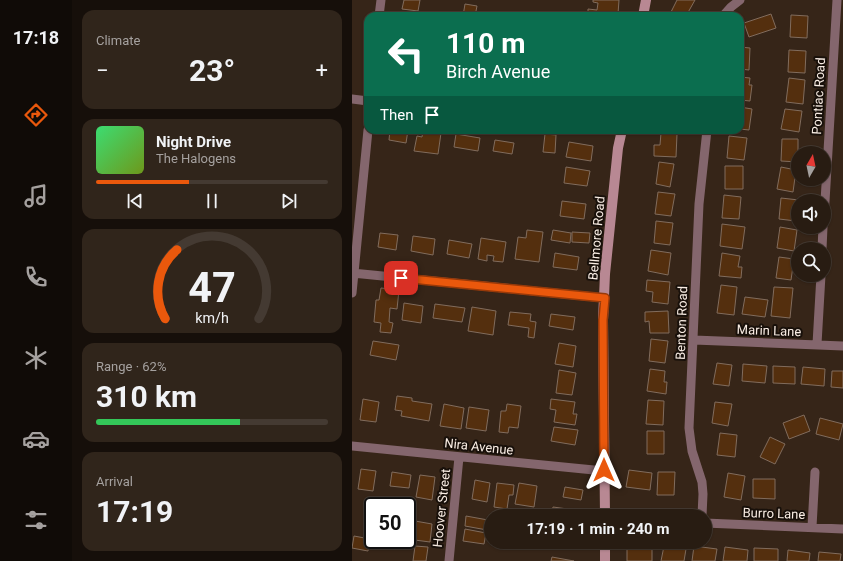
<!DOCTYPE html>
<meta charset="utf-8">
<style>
:root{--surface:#281c12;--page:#30251b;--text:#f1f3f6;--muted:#a5a19f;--line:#443a32;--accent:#ea580c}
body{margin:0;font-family:Roboto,sans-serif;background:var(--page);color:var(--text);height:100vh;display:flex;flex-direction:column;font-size:15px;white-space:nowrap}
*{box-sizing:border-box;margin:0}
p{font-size:13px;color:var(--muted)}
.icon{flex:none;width:22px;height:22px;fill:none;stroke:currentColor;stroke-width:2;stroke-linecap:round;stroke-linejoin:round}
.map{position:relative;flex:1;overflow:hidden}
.details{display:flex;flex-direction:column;gap:10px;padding:10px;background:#160f0a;width:280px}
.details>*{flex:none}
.guide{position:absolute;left:12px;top:12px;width:380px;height:122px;border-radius:12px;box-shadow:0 1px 3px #0004,0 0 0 1px var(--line);background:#0b6e4f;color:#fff;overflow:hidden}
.needle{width:26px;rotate:9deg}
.buttons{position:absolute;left:439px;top:146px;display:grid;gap:8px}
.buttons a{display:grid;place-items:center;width:40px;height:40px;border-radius:50%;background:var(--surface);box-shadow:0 1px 3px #0004,0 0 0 1px var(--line);font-size:20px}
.speed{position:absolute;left:12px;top:497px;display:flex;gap:8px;font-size:20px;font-weight:700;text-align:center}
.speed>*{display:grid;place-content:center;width:52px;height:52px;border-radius:50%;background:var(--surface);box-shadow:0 1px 3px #0004,0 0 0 1px var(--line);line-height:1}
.speed .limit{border:2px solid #111;border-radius:6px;background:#fff;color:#111}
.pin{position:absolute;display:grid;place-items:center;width:34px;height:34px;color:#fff;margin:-17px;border-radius:8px;box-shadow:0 2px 6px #0006}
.me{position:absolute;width:44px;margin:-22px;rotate:0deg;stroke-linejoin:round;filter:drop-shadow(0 0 3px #0008)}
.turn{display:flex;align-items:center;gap:14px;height:84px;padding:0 16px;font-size:18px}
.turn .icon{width:52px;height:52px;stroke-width:2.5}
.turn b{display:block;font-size:28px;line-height:34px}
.then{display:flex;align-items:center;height:38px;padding:0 16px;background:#0003;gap:8px;font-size:15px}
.big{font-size:30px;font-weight:700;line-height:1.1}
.details .card{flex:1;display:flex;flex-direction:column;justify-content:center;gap:6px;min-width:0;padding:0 14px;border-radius:12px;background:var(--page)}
.details .dial{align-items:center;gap:0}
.dial svg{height:104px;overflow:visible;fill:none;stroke:var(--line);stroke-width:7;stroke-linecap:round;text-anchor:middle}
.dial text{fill:var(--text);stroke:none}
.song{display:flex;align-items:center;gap:12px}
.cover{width:48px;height:48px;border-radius:6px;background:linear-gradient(135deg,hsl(140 70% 55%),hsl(80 70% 35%))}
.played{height:4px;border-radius:2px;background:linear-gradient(90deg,var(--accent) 40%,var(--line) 40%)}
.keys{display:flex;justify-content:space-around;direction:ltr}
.heat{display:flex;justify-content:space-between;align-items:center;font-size:22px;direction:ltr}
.charge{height:6px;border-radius:3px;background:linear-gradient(90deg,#34c759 62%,var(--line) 0)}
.trip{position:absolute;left:132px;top:509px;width:228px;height:40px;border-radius:20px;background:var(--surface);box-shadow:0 1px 3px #0004,0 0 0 1px var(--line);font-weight:700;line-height:40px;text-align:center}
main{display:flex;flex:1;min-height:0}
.menu{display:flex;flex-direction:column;width:72px;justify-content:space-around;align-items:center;background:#100b07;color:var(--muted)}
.menu .icon{width:28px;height:28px}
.menu .on{color:var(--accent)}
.menu b{font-size:18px;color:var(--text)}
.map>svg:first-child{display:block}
</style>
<main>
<nav class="menu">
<b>17:18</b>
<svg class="icon on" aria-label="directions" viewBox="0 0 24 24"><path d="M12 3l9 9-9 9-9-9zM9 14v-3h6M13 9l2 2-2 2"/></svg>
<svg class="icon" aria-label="music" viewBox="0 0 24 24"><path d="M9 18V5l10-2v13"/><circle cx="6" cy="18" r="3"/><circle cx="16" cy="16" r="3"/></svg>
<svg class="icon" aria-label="phone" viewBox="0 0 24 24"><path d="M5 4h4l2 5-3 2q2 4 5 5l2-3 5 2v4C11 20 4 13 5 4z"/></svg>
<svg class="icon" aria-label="climate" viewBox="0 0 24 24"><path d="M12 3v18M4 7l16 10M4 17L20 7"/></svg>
<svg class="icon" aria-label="car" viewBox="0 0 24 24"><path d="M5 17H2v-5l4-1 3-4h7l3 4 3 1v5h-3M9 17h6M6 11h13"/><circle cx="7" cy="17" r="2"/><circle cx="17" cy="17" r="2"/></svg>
<svg class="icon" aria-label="filters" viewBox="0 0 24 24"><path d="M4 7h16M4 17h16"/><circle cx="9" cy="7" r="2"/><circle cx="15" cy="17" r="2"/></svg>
</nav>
<section class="details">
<div class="card"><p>Climate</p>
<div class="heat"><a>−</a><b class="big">23°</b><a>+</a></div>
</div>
<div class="card">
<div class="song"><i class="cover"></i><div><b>Night Drive</b><p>The Halogens</p></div></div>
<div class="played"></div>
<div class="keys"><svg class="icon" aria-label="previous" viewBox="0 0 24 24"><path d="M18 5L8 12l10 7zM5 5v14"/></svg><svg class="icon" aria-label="pause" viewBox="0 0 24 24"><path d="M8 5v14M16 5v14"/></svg><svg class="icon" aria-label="next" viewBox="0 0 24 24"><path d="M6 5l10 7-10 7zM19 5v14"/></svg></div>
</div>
<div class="card dial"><svg viewBox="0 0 100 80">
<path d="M14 69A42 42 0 1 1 86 69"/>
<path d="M14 69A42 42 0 0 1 23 16" stroke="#ea580c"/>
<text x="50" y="56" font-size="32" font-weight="700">47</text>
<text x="50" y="72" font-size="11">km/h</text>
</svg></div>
<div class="card"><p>Range · 62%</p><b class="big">310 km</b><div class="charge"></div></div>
<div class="card"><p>Arrival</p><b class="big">17:19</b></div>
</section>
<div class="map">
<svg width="491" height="561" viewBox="0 0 491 561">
<rect width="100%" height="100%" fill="#362518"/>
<path fill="#542f0e" stroke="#816c5d" d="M52,0H68L66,11L50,9Z
M241,0H267L266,14L252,13L251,16H236V9L245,10L246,3L241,2Z
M325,0H343L334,16H327L319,12Z
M113,4L125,6L123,16H111Z
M419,14L424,28L397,37L392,23Z
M439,15L456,16L455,38L438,37Z
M388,47L398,48L397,70L388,69Z
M437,50L454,51L453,73L436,72Z
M388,77L398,78L397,85H400L398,101L388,100Z
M437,78L453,80L451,104L434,102Z
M388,107L400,109L397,130L388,129Z
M433,109L450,111L447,132L429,129Z
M38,130H56L54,143L37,140Z
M71,130L89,133L86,154L62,151L65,136L70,137Z
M309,133L325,134L324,157L302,156V145H308Z
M104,134L128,138L126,151L102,147Z
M193,134L204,135L203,153L191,152Z
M377,136L395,138L392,160L375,158Z
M430,139H446V162L429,161Z
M143,140L162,143L160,154L141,151Z
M217,142L241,146L239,161L214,157Z
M307,162L322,164L318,187L304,184Z
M373,166H391V189H373Z
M214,167L238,171L235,186L212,183Z
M429,167L444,170L441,192L425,189Z
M306,192L323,194L319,216L303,214Z
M372,195L389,197L387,219L370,218Z
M429,198L447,200L444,221L427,219Z
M210,201L234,204L232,219L208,216Z
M304,221L321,223L318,245L302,243Z
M370,224L393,227L390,249L368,246Z
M428,227L445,230L442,251L425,248Z
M175,230L191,232L187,262L163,259L166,237L174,238Z
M201,230L219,233L218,243L199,240Z
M220,232L238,233L237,243L220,242Z
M28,233L46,235L44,250L26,247Z
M61,236L83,239L81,255L59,251Z
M129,238L154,242L151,262L141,261L142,256L135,255V261L126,259Z
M97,240L120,244L117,258L95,254Z
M299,250L319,253L316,275L296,271Z
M203,253L227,257L225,270L201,267Z
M370,253L388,256L386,267H390L389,278L367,276Z
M427,257L442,259L439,280L424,278Z
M295,280L318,282L316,304L300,302L301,292L294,291Z
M369,285L385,287L382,315L365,313Z
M422,287L441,288L438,318L419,316Z
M29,288L47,290L45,309L38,308L37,322L41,323L39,333L28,332L29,323L22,322L24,300H27Z
M393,297L416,300L413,317L390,314Z
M52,303L71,306L69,323L50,320Z
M83,304L113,308L110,322L81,318Z
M120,307L144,311L141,335L116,331Z
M316,311L317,333H298L297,321L293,322V312Z
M158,312L179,314L178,321L184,322L182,338L176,337L177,328L156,325Z
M199,314L223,317L221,330L197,326Z
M299,339L316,341L313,363L297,361Z
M21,341L47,345L44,360L18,355Z
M207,343L224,346L221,367L203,364Z
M365,363L380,365L377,386L361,384Z
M391,364L415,366L413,383L390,381Z
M421,366L443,367V384L421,383Z
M451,367L473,369L472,386L449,384Z
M298,369L313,371L312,382H315L314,394L295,391Z
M207,370L224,373L220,395L204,393Z
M480,371H491V388L479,387Z
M45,396L60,398V401L80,404L77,421L49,416L50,411L43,410Z
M11,399L27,402L24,422L8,420Z
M199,399L223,402L221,414H225L223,425L202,422L204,410L198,409Z
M296,400L312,401L311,425L294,424Z
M363,402L380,404L376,426L360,423Z
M92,404L112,408L109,429L88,426Z
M155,404L169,406L166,428L157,427L156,433L147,432L149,411H154Z
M117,407L137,410L134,431L114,428Z
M452,415L458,431L437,439L431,423Z
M468,418L491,424L487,440L464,434Z
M202,427L226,430L223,445L199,441Z
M295,431H312V454H295Z
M368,433L385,435L383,457L365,455Z
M418,437L433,444L423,464L408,457Z
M9,469L24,471L21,491L6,489Z
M277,470L300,473L298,490L274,487Z
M40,472L59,475L57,488L38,486Z
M306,472H323L322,495H305Z
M376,473L393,476L389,500L372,497Z
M68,475L83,477L80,500L64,497Z
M401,479H423V499L401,498Z
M123,480L138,483L135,502L120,499Z
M145,483L162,485L161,495H157L155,509L142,507Z
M167,483L185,486L182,507L163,504Z
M213,487L231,490L229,500L211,497Z
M201,507L223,510L222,516H199Z
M114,516L136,520L135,530L113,526Z
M63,521L80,524L78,542L55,539L56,524L62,525Z
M113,529L134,533L132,544L111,541Z
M2,536L18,539L16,551L0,548Z
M275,545L300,546V561H275Z
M63,546L76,547L74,561H61Z
M312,546L334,549L332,561H309Z
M342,546L365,549L363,561H340Z
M373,547L396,550L395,561H371Z
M402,548L426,549V561H402Z
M436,550L458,553L457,561H435Z
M467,552L489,554L488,561H466Z
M200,557L222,561H199Z"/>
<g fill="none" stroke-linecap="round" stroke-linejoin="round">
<path stroke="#84666d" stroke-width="9" d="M27,16L29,0
M371,16L379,7L388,0
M0,99L16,101
M472,218L485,0
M470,249L471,227
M0,273L253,298
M0,293L16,130
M342,340L491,346
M465,344L469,275
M0,446L252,471
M350,516L351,494L350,482L340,451L337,428L347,204L355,130
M353,523L491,529
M460,527L463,472
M97,561L107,457"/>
<path stroke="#b88893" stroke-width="10" d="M291,16L294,0
M253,516L251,320L253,274L266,148L270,130
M253,542V561"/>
</g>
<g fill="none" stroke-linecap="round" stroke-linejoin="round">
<defs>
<path id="route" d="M49,278L253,298L251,320L252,470"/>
</defs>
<use href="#route" stroke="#983908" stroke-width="10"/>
<use href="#route" stroke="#ea580c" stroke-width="7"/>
</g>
<g text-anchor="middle" stroke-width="4" stroke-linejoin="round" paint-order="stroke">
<g font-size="13" fill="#f9ede4" stroke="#18100a">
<text transform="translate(466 96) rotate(-87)" y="5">Pontiac Road</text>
<text transform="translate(244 238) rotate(-85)" y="5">Bellmore Road</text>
<text transform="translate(329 323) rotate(-88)" y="5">Benton Road</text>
<text transform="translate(417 330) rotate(2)" y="5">Marin Lane</text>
<text transform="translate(127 446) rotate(6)" y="5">Nira Avenue</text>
<text transform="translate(89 508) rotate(-84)" y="5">Hoover Street</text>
<text transform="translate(422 513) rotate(2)" y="5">Burro Lane</text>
</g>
</g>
</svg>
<div class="buttons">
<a><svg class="needle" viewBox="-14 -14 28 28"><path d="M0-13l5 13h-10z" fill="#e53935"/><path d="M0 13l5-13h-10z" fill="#a5a19f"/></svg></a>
<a><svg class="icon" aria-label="sound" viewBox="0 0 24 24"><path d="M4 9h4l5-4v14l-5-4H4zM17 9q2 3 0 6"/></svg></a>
<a><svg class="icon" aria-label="search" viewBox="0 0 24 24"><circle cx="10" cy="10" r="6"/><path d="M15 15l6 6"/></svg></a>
</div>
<div class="speed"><div class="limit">50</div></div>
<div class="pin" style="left:49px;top:278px;background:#d93025"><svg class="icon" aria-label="arrive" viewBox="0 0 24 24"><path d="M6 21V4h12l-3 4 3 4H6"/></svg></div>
<svg class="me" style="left:252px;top:470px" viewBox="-20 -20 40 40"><path d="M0-17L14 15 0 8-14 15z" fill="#ea580c" stroke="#fff" stroke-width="4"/></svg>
<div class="trip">17:19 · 1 min · 240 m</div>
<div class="guide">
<div class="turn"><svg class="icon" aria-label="left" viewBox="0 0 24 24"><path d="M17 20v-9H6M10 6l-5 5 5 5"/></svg><div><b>110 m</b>Birch Avenue</div></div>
<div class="then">Then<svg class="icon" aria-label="arrive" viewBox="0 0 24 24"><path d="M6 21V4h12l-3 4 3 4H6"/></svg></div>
</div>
</div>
</main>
